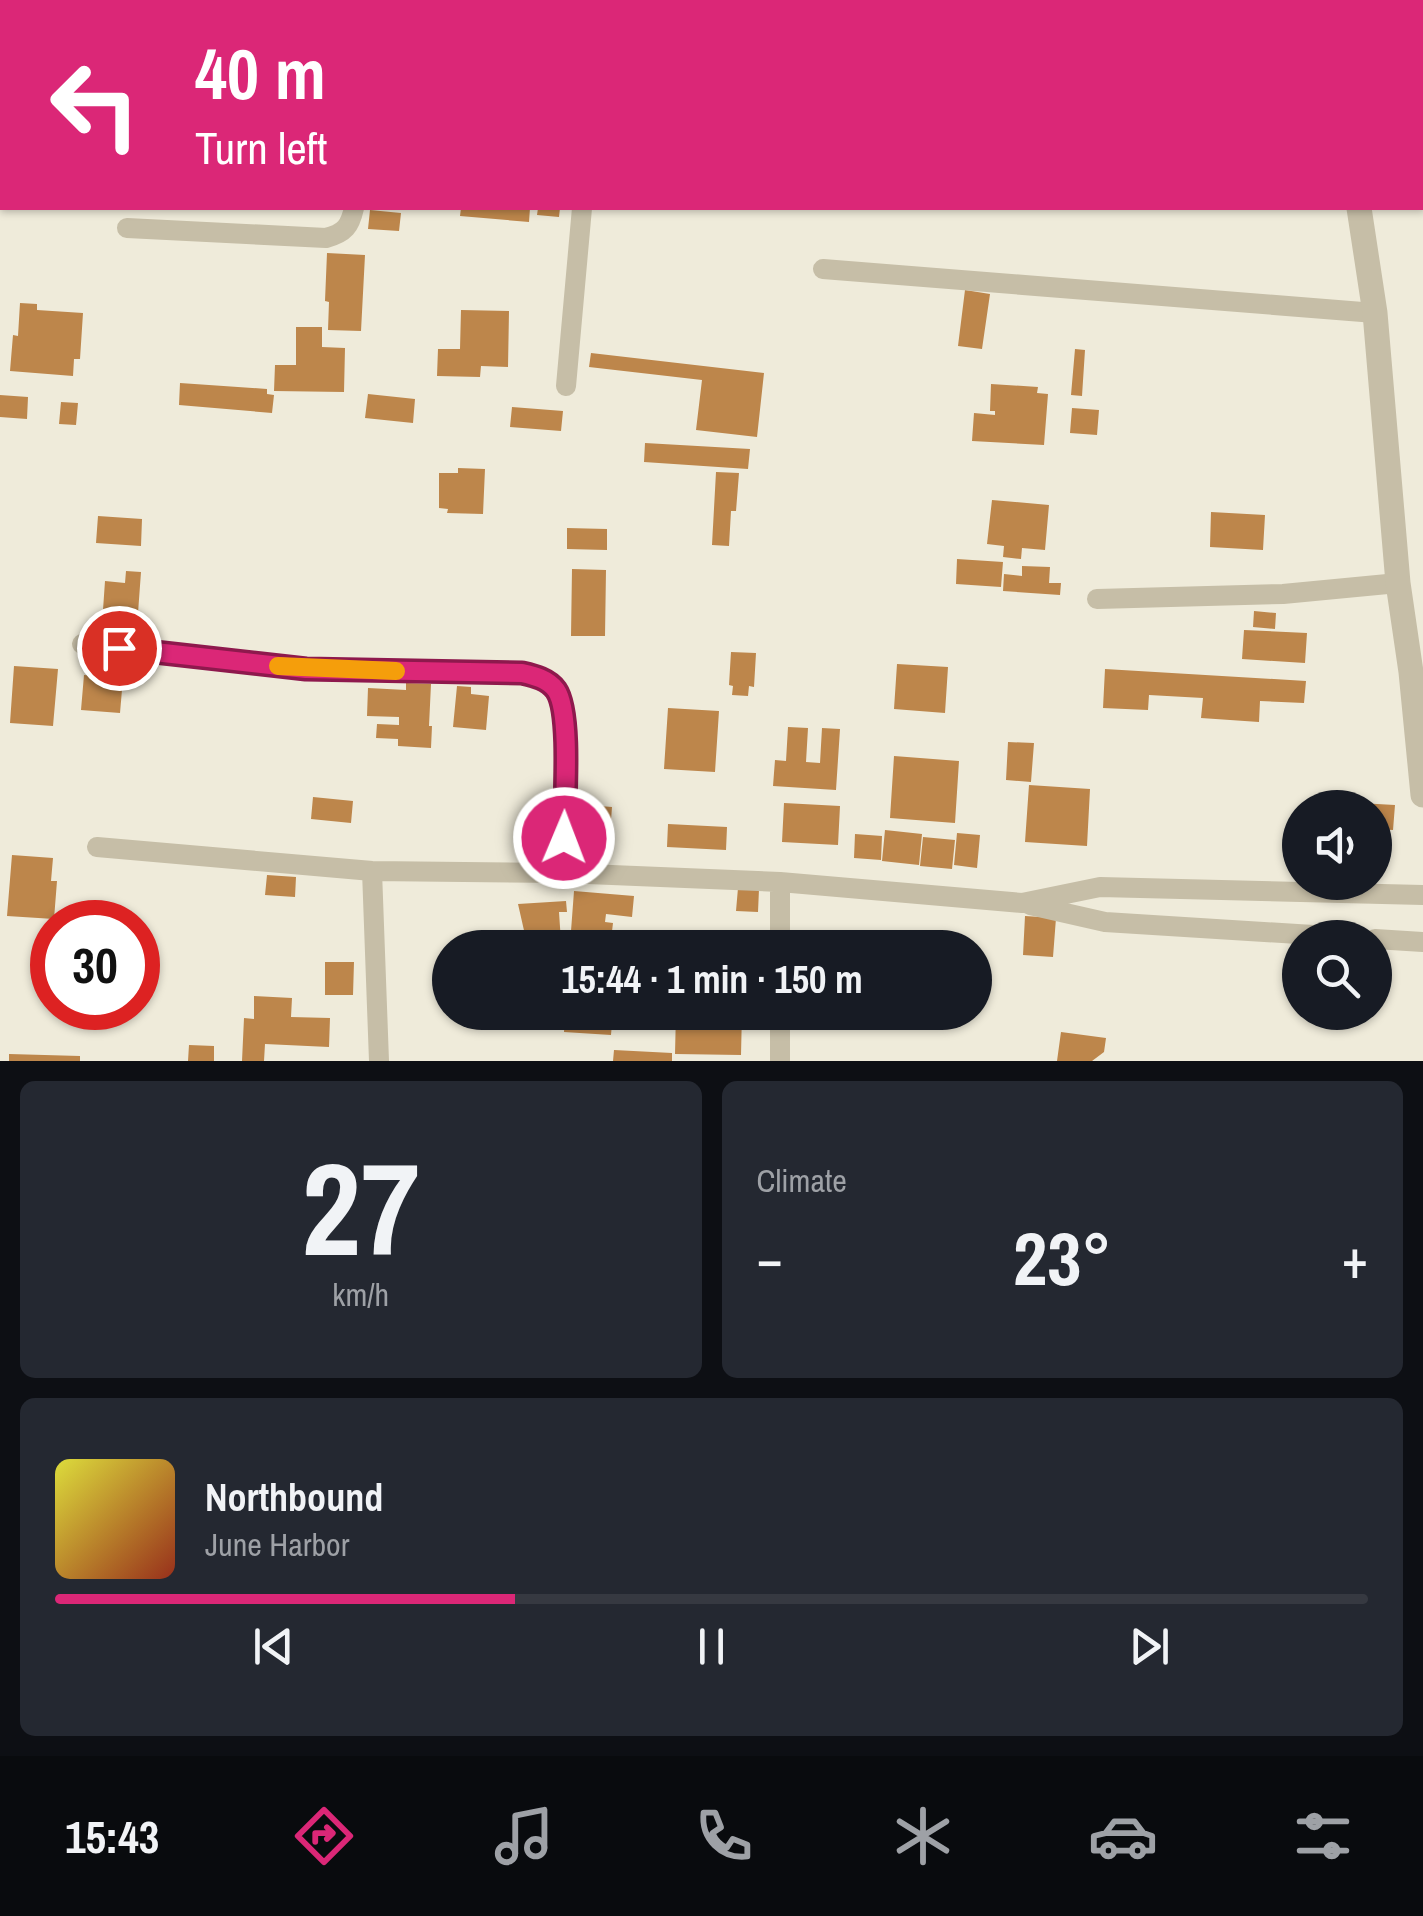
<!DOCTYPE html>
<meta charset="utf-8">
<style>
:root{--surface:#171b24;--page:#242831;--text:#f1f3f6;--muted:#9ea1a6;--line:#363941;--accent:#db2777}
body{margin:0;font-family:"Archivo Narrow",sans-serif;background:var(--page);color:var(--text);height:100vh;display:flex;flex-direction:column;font-size:38px;white-space:nowrap}
*{box-sizing:border-box;margin:0}
p{font-size:32px;color:var(--muted)}
.icon{flex:none;width:55px;height:55px;fill:none;stroke:currentColor;stroke-width:2;stroke-linecap:round;stroke-linejoin:round}
.map{position:relative;height:1061px;overflow:hidden}
.side{display:flex;flex-direction:column;gap:20px;padding:20px;background:#0d0f14;flex:1}
.side>*{flex:none}
.top-card{position:absolute;left:0px;top:0px;width:1425px;height:210px;box-shadow:0 2px 8px #0004;background:#db2777;color:#fff;overflow:hidden}
.fabs{position:absolute;left:1282px;top:790px;display:grid;gap:20px}
.fabs a{display:grid;place-items:center;width:110px;height:110px;border-radius:50%;background:var(--surface);box-shadow:0 2px 8px #0004;font-size:50px}
.speed{position:absolute;left:30px;top:900px;display:flex;gap:20px;font-size:50px;font-weight:700;text-align:center}
.speed>*{display:grid;place-content:center;width:130px;height:130px;border-radius:50%;background:var(--surface);box-shadow:0 2px 8px #0004;line-height:1}
.speed .limit{border:15px solid #d22;background:#fff;color:#111}
.pin{position:absolute;display:grid;place-items:center;width:85px;height:85px;color:#fff;margin:-42px;border:5px solid #fff;border-radius:50%;box-shadow:0 2px 10px #0007}
.me{position:absolute;width:110px;margin:-55px;rotate:1deg;stroke-linejoin:round;filter:drop-shadow(0 0 8px #0008)}
.turn{display:flex;align-items:center;gap:35px;height:210px;padding:0 30px;font-size:45px}
.turn .icon{width:130px;height:130px;stroke-width:2.5}
.turn b{display:block;font-size:70px;line-height:85px}
.big{font-size:75px;font-weight:700;line-height:1.1}
.side .card{flex:1;display:flex;flex-direction:column;justify-content:center;gap:15px;min-width:0;padding:0 35px;border-radius:15px;background:var(--page)}
.side .dial{align-items:center;gap:0}
.dial b{font-size:130px;line-height:1}
.song{display:flex;align-items:center;gap:30px}
.cover{width:120px;height:120px;border-radius:15px;background:linear-gradient(135deg,hsl(60 70% 55%),hsl(10 70% 35%))}
.played{height:10px;border-radius:5px;background:linear-gradient(90deg,var(--accent) 35%,var(--line) 35%)}
.keys{display:flex;justify-content:space-around;direction:ltr}
.heat{display:flex;justify-content:space-between;align-items:center;font-size:55px;direction:ltr}
.side .tiles{flex:1;display:grid;gap:20px;grid-template-columns:1fr 1fr}
.card:last-child{grid-column:span 2}
.trip{position:absolute;left:432px;top:930px;width:560px;height:100px;border-radius:50px;background:var(--surface);box-shadow:0 2px 8px #0004;font-weight:700;line-height:100px;text-align:center}
.tab-bar{display:flex;height:160px;justify-content:space-around;align-items:center;background:#090b0e;color:var(--muted)}
.tab-bar .icon{width:70px;height:70px}
.tab-bar .on{color:var(--accent)}
.tab-bar b{font-size:45px;color:var(--text)}
.map>svg:first-child{display:block}
</style>
<div class="map">
<svg width="1423" height="1061" viewBox="0 0 1423 1061">
<rect width="100%" height="100%" fill="#efebda"/>
<path fill="#bd864b" d="M461,208H530L529,222L460,216Z
M538,208H560L559,217L537,215Z
M370,210L401,213L399,231L368,229Z
M327,253L365,255L361,331L328,330L329,302L325,301Z
M965,290L990,294L982,349L958,346Z
M20,303L37,304V310L83,313L80,359H74L73,376L10,371L13,335L18,336Z
M461,310L509,311L508,367L481,366L480,377L437,376L438,349H460Z
M296,327H322V347L345,348L344,392L274,391L275,365H296Z
M1075,349L1085,350L1082,396L1071,395Z
M591,353L764,373L757,437L696,430L702,380L589,367Z
M180,383L267,389V394L274,395L272,413L179,405Z
M991,384L1038,387L1037,393L1048,394L1044,445L972,441L974,413L995,415V411H990Z
M368,394L415,399L413,423L365,418Z
M0,395L28,397L27,419L0,417Z
M61,402L78,403L76,425L59,424Z
M512,407L563,411L561,431L510,427Z
M1072,408L1099,410L1097,435L1070,433Z
M645,443L750,449L748,469L644,462Z
M458,468L485,469L483,514L447,513L448,509L439,508V473H458Z
M716,472L739,473L736,511H731L729,546L712,545Z
M992,500L1049,505L1045,550L1022,548L1021,559L1003,557L1004,546L987,544Z
M1211,512L1265,515L1263,550L1210,547Z
M98,516L142,519L141,546L96,543Z
M567,528L607,529V550L567,549Z
M957,559L1003,562L1001,587L956,584Z
M1022,566L1050,567L1049,583H1061L1060,595L1003,591L1004,574L1022,576Z
M572,569L606,570L605,636H571Z
M126,571L141,572L138,613L103,610L105,581L125,583Z
M1254,611L1276,613L1275,629L1253,627Z
M1244,630L1307,633L1305,663L1242,659Z
M731,652L756,653L754,687L749,686L748,696L732,695L733,686L729,685Z
M897,664L948,667L945,713L894,709Z
M14,666L58,669L53,726L10,723Z
M1105,669L1306,681L1304,703L1260,701L1259,722L1201,718L1203,698L1149,695L1148,710L1103,708Z
M84,675L123,678L120,713L81,710Z
M406,683L431,684L429,726H432L431,748L398,746V739L376,738L377,724L399,725V717L367,716L368,688L406,690Z
M457,686L471,687V694L489,696L486,730L453,727Z
M668,708L719,711L715,772L664,769Z
M788,727L808,728L806,762L820,763L822,728L840,729L836,790L773,786L775,760L786,761Z
M1008,742L1034,743L1031,782L1006,780Z
M894,756L959,761L955,823L890,818Z
M1029,785L1090,789L1087,846L1025,842Z
M313,797L353,801L351,823L311,819Z
M1323,801L1395,805L1393,830L1375,829V808H1323Z
M784,803L840,806L838,845L782,842Z
M575,804L612,807L610,834L573,832Z
M668,824L727,827L726,850L667,847Z
M885,830L922,834L919,865L882,861Z
M957,833L980,835L977,868L954,865Z
M855,834L882,836L881,860L854,858Z
M923,837L955,840L952,869L920,866Z
M12,855L53,858L51,881H57L54,919L7,916Z
M267,875L296,877L295,897L265,895Z
M738,888L759,889L758,912L736,911Z
M574,891L634,896L632,917L606,914L605,922L613,923L610,948L578,947L579,931H571Z
M566,901L567,912H559L561,942L528,948L518,904Z
M1025,916L1056,918L1053,957L1023,955Z
M325,962H354L353,995H325Z
M254,996L292,998L291,1017L330,1018L329,1047L265,1044L264,1061H242L244,1018L254,1019Z
M565,1012H613L611,1035L564,1032Z
M676,1012H742L741,1055L675,1054Z
M1061,1032L1106,1038L1104,1052L1092,1061H1057Z
M189,1045L214,1046V1061H188Z
M614,1050L672,1053V1061H613Z
M9,1054L80,1056V1061H9Z"/>
<g fill="none" stroke-linecap="round" stroke-linejoin="round">
<path stroke="#c6bea7" stroke-width="20" d="M489,2V0
M127,228L326,238C345,233 350,226 354,208
M823,269L1375,313
M566,386L582,208
M1097,599L1283,594L1398,583
M82,644L306,669L522,673C549,679 558,689 564,716L563,873
M97,847L372,871L563,873L780,882L1022,903L1100,887L1423,895
M372,871L379,1061
M780,882V948
M1030,905L1105,922L1361,938
M1375,939L1423,942
M780,1012V1061"/>
<path stroke="#c6bea7" stroke-width="25" d="M1324,0V2
M1359,208L1375,313L1398,583L1411,672L1423,795"/>
</g>
<g fill="none" stroke-linecap="round" stroke-linejoin="round">
<defs>
<path id="route" d="M119,648L306,669L522,673C535,676 548,679 556,690C572,713 564,807 564,838"/>
</defs>
<use href="#route" stroke="#8e194d" stroke-width="25"/>
<use href="#route" stroke="#db2777" stroke-width="18"/>
<path stroke="#f59e0b" stroke-width="18" d="M278,666L396,671"/>
</g>
</svg>
<div class="fabs">
<a><svg class="icon" aria-label="sound" viewBox="0 0 24 24"><path d="M4 9h4l5-4v14l-5-4H4zM17 9q2 3 0 6"/></svg></a>
<a><svg class="icon" aria-label="search" viewBox="0 0 24 24"><circle cx="10" cy="10" r="6"/><path d="M15 15l6 6"/></svg></a>
</div>
<div class="speed"><div class="limit">30</div></div>
<div class="pin" style="left:119px;top:648px;background:#d93025"><svg class="icon" aria-label="arrive" viewBox="0 0 24 24"><path d="M6 21V4h12l-3 4 3 4H6"/></svg></div>
<svg class="me" style="left:564px;top:838px" viewBox="-20 -20 40 40"><circle r="17" fill="#db2777" stroke="#fff" stroke-width="3"/><path d="M0-11L8 9 0 5-8 9z" fill="#fff"/></svg>
<div class="trip">15:44 · 1 min · 150 m</div>
<div class="top-card">
<div class="turn"><svg class="icon" aria-label="left" viewBox="0 0 24 24"><path d="M17 20v-9H6M10 6l-5 5 5 5"/></svg><div><b>40 m</b>Turn left</div></div>
</div>
</div>
<section class="side">
<div class="tiles">
<div class="card dial"><b>27</b><p>km/h</p></div>
<div class="card"><p>Climate</p>
<div class="heat"><a>−</a><b class="big">23°</b><a>+</a></div>
</div>
<div class="card">
<div class="song"><i class="cover"></i><div><b>Northbound</b><p>June Harbor</p></div></div>
<div class="played"></div>
<div class="keys"><svg class="icon" aria-label="previous" viewBox="0 0 24 24"><path d="M18 5L8 12l10 7zM5 5v14"/></svg><svg class="icon" aria-label="pause" viewBox="0 0 24 24"><path d="M8 5v14M16 5v14"/></svg><svg class="icon" aria-label="next" viewBox="0 0 24 24"><path d="M6 5l10 7-10 7zM19 5v14"/></svg></div>
</div>
</div>
</section>
<nav class="tab-bar">
<b>15:43</b>
<svg class="icon on" aria-label="directions" viewBox="0 0 24 24"><path d="M12 3l9 9-9 9-9-9zM9 14v-3h6M13 9l2 2-2 2"/></svg>
<svg class="icon" aria-label="music" viewBox="0 0 24 24"><path d="M9 18V5l10-2v13"/><circle cx="6" cy="18" r="3"/><circle cx="16" cy="16" r="3"/></svg>
<svg class="icon" aria-label="phone" viewBox="0 0 24 24"><path d="M5 4h4l2 5-3 2q2 4 5 5l2-3 5 2v4C11 20 4 13 5 4z"/></svg>
<svg class="icon" aria-label="climate" viewBox="0 0 24 24"><path d="M12 3v18M4 7l16 10M4 17L20 7"/></svg>
<svg class="icon" aria-label="car" viewBox="0 0 24 24"><path d="M5 17H2v-5l4-1 3-4h7l3 4 3 1v5h-3M9 17h6M6 11h13"/><circle cx="7" cy="17" r="2"/><circle cx="17" cy="17" r="2"/></svg>
<svg class="icon" aria-label="filters" viewBox="0 0 24 24"><path d="M4 7h16M4 17h16"/><circle cx="9" cy="7" r="2"/><circle cx="15" cy="17" r="2"/></svg>
</nav>
